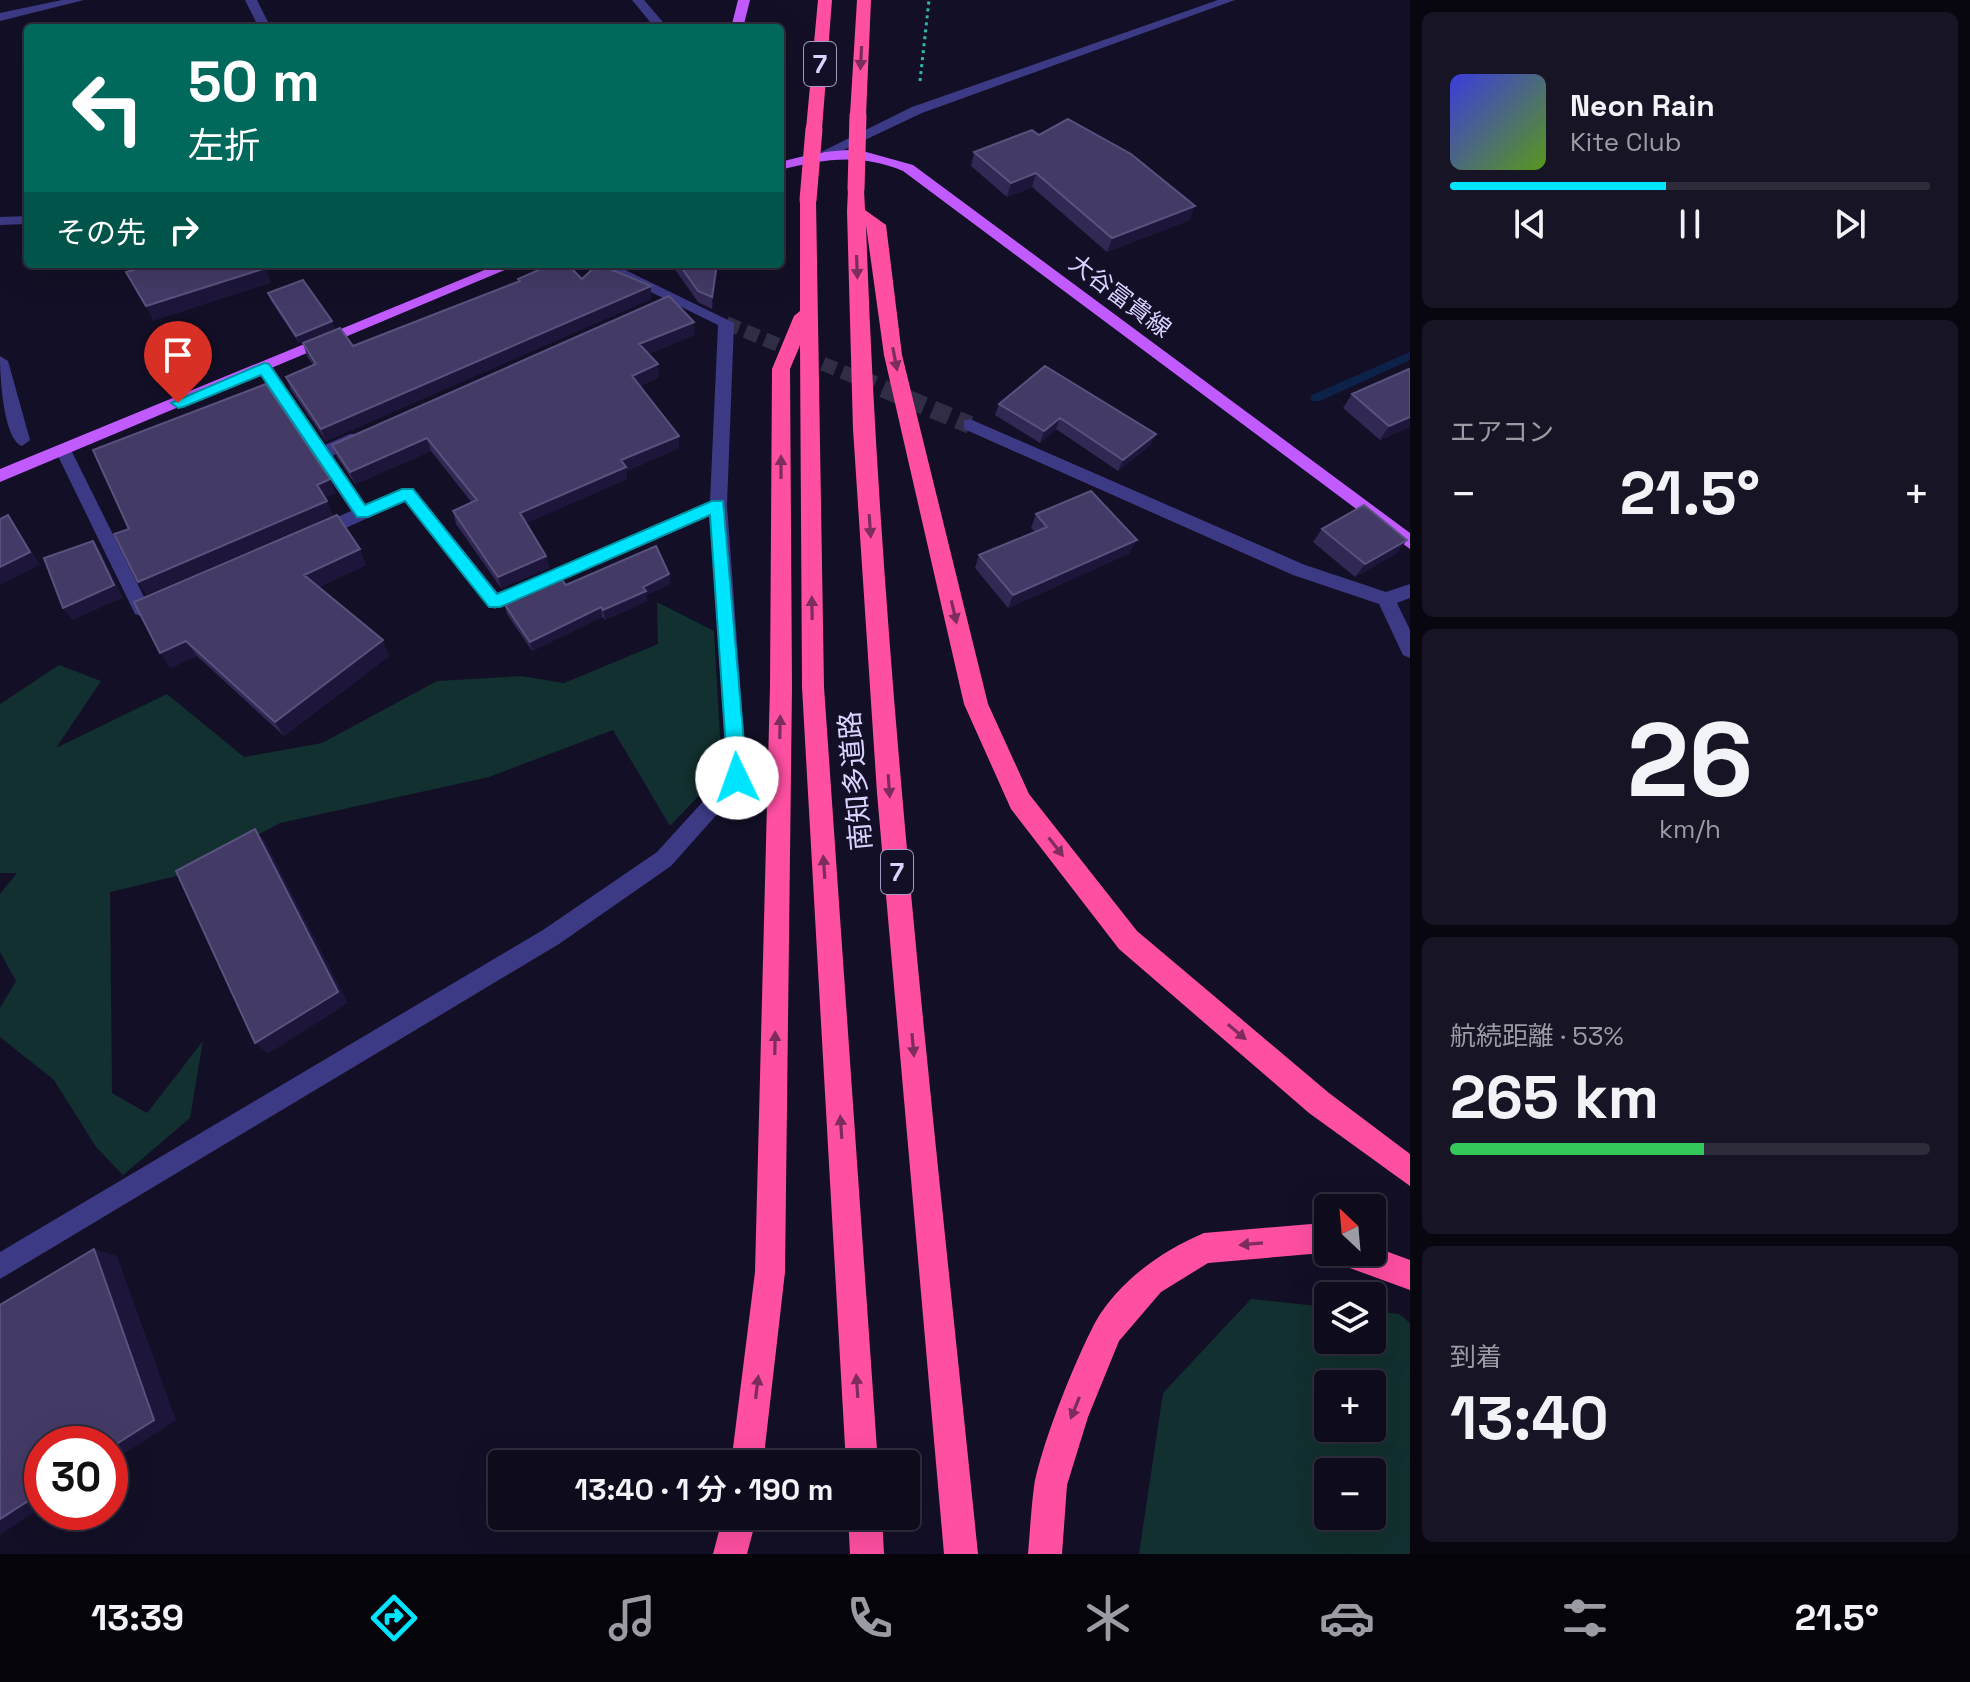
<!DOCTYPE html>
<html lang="ja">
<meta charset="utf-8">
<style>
:root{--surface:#0e0b1c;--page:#171425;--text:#f1f3f6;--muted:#9b9ba3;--line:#2e2b3b;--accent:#00e5ff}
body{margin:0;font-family:"Space Grotesk","Noto Sans JP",sans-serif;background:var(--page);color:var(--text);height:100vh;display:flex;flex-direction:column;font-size:30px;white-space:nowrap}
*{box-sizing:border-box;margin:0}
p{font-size:26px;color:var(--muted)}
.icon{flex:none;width:44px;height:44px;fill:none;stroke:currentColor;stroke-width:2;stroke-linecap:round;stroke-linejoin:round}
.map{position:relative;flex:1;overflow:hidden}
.panel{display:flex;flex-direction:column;gap:12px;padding:12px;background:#08060f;width:560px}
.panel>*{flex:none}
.guide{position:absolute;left:24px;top:24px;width:760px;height:244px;border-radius:8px;box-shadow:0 8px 32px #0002,0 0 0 2px var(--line);background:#00695c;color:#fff;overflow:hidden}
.needle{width:52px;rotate:334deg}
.fabs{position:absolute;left:1314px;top:1194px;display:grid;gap:16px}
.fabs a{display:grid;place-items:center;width:72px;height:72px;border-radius:8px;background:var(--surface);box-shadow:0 8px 32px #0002,0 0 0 2px var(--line);font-size:40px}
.speed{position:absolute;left:24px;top:1426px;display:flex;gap:16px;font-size:40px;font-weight:700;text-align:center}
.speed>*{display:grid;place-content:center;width:104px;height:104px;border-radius:50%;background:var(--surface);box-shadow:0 8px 32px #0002,0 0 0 2px var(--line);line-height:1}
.speed .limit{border:12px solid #d22;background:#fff;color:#111}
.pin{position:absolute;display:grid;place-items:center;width:68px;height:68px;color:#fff;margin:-82px -34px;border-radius:50% 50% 50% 0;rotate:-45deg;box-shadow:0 0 8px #0007}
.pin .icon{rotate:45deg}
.me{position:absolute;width:88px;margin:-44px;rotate:357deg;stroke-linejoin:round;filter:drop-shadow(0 0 6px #0008)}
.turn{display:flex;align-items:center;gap:28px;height:168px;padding:0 32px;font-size:36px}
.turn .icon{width:104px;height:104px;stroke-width:2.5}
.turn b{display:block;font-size:56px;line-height:68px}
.then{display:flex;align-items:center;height:76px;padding:0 32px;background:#0003;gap:16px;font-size:30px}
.big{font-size:60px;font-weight:600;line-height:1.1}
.panel .card{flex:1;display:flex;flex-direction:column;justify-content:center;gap:12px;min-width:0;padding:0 28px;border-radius:12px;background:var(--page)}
.panel .dial{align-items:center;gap:0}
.dial b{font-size:104px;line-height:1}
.song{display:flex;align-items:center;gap:24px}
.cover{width:96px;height:96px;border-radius:12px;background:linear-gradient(135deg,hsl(240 70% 55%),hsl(90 70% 35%))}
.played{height:8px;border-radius:4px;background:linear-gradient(90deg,var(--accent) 45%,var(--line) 45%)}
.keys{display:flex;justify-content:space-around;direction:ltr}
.heat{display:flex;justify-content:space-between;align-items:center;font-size:44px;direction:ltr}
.charge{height:12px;border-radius:6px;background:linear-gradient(90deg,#34c759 53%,var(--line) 0)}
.trip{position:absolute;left:488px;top:1450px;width:432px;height:80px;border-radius:8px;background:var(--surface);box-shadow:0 8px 32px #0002,0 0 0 2px var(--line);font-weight:600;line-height:80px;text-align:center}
.tab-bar{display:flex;height:128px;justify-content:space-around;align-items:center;background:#06040b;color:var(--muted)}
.tab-bar .icon{width:56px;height:56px}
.tab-bar .active{color:var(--accent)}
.tab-bar b{font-size:36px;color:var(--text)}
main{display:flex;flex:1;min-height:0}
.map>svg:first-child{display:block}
</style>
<main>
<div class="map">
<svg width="1410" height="1554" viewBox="0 0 1410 1554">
<rect width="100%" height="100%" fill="#130f26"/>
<path fill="#12302f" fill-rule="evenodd" d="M657,602L714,631L722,771L670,826L613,730L489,777L280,823L185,874L110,892L112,1093L147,1113L203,1041L190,1118L123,1175L96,1147L54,1080L0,1037V1008L16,981L0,952V894L17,873H0V704L59,665L101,681L56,748L167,694L244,757L322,743L437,681L521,676L564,683L658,644Z
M1251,1299L1328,1307V1340H1372V1311L1399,1314L1410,1323V1554H1139L1163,1393ZM1328,1384H1372V1428H1328ZM1328,1472H1372V1516H1328Z"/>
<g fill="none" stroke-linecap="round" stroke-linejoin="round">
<path fill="#0c2248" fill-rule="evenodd" d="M1410,352V360L1320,401H1312L1310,398L1312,395Z"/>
<path stroke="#312d47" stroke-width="14" stroke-dasharray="14 7" stroke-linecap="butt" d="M726,323L862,380"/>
<path stroke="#312d47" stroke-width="18" stroke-dasharray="18 9" stroke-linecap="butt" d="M858,378L970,425"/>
<path stroke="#2fb8b0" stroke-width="3" stroke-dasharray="3 4" stroke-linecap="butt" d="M920,81L929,0"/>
<path fill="#3d3a85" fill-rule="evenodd" d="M62,0H84L0,21V13Z
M245,0H257L271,28H259Z
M632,0H644L668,28H655Z
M1218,0H1235L922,113L833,155L821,152L912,107Z
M28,216V224L0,225V217Z
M594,264H613L734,323L727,505L747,778L744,784L671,866L559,944L0,1279V1252L543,930L657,852L727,775L710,516L495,609L489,607L405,501L326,537H314L311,532L314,527L351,511L256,368L264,363L270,364L325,445L350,434H362V442L332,456L365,505L402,489H414L498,593L710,501L718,325Z
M0,356L8,361L30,440L22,446C3,439 0,374 0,356Z
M970,419L1305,565L1386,592L1410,584V598L1397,603L1410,630V658L1403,655L1379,604L1293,575L964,429V421Z
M63,444L71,450L145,599L154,596L160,598L163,603L160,608L141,616L135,614L55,450Z"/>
<path fill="#c25bff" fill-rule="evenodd" d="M738,0H750L743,28H731Z
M859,150L913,165L1410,533V549L903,171C860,153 824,159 780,170V162C806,155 832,149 859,150Z
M499,264H519L0,482V469Z"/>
<path fill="#ff4fa3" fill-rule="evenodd" d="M818,0H832L822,129L814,134L806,129Z
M857,0H871L866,115L858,120L850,115Z
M856,184L864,189L865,210L886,225L902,355L988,704L1029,794L1137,931L1329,1093L1410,1154V1186L1309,1113L1119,949L1011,809L964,704L884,355L866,225C881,670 933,1112 978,1554H944L877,793L853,429L847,211L848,189Z
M808,195L816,200L824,687L878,1464H846L802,687L800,345L790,369L792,687L785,1272L763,1464H731L755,1272L770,687L772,369L794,316L800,311V200Z
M1311,1224L1328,1230V1252H1372V1246L1410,1260V1290L1336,1263L1334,1257L1328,1260L1311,1254L1208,1263L1161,1292L1119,1341L1088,1417L1067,1485L1062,1554H1028C1030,1532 1031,1509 1034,1487C1041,1445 1076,1358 1096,1321C1119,1281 1163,1250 1204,1233Z
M723,1516H757L747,1554H713Z
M848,1516H882L884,1554H850Z"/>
<path stroke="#ff4fa3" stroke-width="17" d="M856,189L858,115
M808,200L814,129"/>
</g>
<path fill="#312854" d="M1039,135L1190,220L1107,252L1032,187L1007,197L971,166L974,152Z
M671,264H718L712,309L698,302Z
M518,279H582L651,286V299L326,441L291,390L286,377L313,365L307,356L303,343L353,346L518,282Z
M268,293L335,328L299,343L271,301Z
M694,322V335L648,354L659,377L640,386L679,448L627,471V479L526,523L546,556L549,568L501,588L456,524L453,511L472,503L431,451L355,484L337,457L332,445Z
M1045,366L1151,445L1118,471L1056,429L1040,443L995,415L999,404Z
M1352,394L1410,427L1380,440L1343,408Z
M1036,514L1130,553L1008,608L975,568L979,555L1035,532L1031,528Z
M1322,529L1397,553L1355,577L1313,542Z
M366,565L319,587L389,656L284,736L197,656L170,668L134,602Z
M669,574L670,584L646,595L647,601L605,620L602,617L532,651L507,614L505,605L512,601L511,595L566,585Z"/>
<path fill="#1d163a" d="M1036,173L1032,187L1007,197L1011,183Z
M1195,206L1190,220L1107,252L1112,238Z
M717,264H718L712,309V297Z
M266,268L271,283L153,321L146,306Z
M651,286V299L326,441L321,429Z
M332,321L335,328L299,343L296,336Z
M694,322V335L640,357L639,344Z
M658,364L659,377L633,389L632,376Z
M1410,417V427L1380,440L1389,426Z
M1060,418L1056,429L1040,443L1044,431Z
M1156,434L1151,445L1118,471L1123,460Z
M679,436V448L627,471V479L522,525L520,513L621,460Z
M427,438L431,451L355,484L350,472Z
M330,479L336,493L322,499L317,485Z
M327,501L333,515L146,595L138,582Z
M8,515L18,529L40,565L0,585V567Z
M1137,540L1130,553L1008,608L1013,595Z
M1407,540L1397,553L1355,577L1365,564Z
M93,541L102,554L123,598L72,620L63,608Z
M360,549L366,565L312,590L304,575Z
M546,556L549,568L501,588L498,577Z
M669,574L670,584L646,595L647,601L605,620L603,610L643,587Z
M601,607L602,617L532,651L530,642Z
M383,640L389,656L284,736L275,722Z
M186,641L197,656L170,668L160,653Z
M255,829L266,843L348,1003L268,1054L255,1043Z
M94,1249L117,1256L176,1420L110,1463V1448Z
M42,1492V1507L0,1535V1519Z"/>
<path fill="#433a66" stroke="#5a527e" stroke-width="2" d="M1068,119L1131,154L1195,206L1112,238L1036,173L1011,183L974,152L1032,130L1039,135Z
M153,264H264L266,268L146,306L126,272Z
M552,264H567L582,279L598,264L651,286L321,429L286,377L316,364L303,343L340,328L353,346L520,281L518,279Z
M679,264H717L712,297L698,291Z
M303,280L332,321L296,336L268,293Z
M669,296L694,322L639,344L658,364L632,376L679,436L621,460L626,467L520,513L546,556L498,577L453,511L477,500L427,438L350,472L332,445Z
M1045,366L1156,434L1123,460L1060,418L1044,431L999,404Z
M1409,369L1410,370V417L1389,426L1352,394Z
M266,384L330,479L317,485L327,501L138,582L114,534L129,529L93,450Z
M1091,491L1137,540L1013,595L979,555L1047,527L1036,514Z
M1364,505L1407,540L1365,564L1322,529Z
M8,515L30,552L0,567V519Z
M337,515L360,549L304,575L383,640L275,722L186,641L160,653L134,602Z
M93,541L114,585L63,608L44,558Z
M656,546L669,574L643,587L646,591L603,610L601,607L530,642L505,605L514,600L511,595L558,575L566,585Z
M255,829L338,992L255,1043L176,871Z
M94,1249L154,1420L110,1448V1444H42V1492L0,1519V1305Z"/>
<defs><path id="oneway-solid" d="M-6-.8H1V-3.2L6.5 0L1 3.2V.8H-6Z" transform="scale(2)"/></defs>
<g fill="#7d2c5e">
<use href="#oneway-solid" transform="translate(861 58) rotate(93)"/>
<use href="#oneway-solid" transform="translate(857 267) rotate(88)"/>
<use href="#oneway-solid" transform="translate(895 359) rotate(79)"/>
<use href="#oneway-solid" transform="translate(781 467) rotate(-90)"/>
<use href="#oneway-solid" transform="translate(870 526) rotate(86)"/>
<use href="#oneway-solid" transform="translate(812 608) rotate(-91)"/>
<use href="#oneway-solid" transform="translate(954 612) rotate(77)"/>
<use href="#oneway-solid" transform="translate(780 727) rotate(-89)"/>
<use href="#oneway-solid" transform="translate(889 786) rotate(86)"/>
<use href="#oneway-solid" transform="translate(1056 847) rotate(52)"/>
<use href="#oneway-solid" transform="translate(824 867) rotate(-94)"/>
<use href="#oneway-solid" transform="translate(1237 1032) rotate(40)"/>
<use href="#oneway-solid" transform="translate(775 1043) rotate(-89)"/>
<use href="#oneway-solid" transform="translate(913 1045) rotate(85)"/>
<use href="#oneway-solid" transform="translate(841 1127) rotate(-94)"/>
<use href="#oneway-solid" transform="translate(1251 1244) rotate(175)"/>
<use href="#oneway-solid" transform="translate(857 1386) rotate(-94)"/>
<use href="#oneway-solid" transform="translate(757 1387) rotate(-83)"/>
<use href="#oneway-solid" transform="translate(1075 1408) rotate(112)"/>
</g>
<path fill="#00e5ff" stroke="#0095a6" stroke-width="2" d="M264,363L269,364L365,505L402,489H413L497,594L712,501H723L747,778L744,783L737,785L728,778L710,515L500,607H489L405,501L368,517H357L261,375L183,407L178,408L171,403Z"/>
<g text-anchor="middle" stroke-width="7" stroke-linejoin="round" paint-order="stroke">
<g font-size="24" fill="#d9d4ff" stroke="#130f26">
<text transform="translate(1120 296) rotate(37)" y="8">大谷富貴線</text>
</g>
<g fill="#130f26" stroke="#9e99be" stroke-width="2">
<rect x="804" y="42" width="32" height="44" rx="6"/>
<rect x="881" y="850" width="32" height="44" rx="6"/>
</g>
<g font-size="26" font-weight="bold" fill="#d9d4ff">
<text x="820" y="73">7</text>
<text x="897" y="881">7</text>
</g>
<g font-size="28" fill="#d9d4ff" stroke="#130f26">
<text transform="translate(855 781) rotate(-95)" y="10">南知多道路</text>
</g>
</g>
</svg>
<div class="fabs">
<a><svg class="needle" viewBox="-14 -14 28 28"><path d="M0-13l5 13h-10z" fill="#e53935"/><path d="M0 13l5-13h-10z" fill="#9b9ba3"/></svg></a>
<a><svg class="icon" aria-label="layers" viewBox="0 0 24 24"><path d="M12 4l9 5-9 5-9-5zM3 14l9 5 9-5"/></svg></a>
<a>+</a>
<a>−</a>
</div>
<div class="speed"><div class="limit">30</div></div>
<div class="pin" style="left:178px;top:403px;background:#d93025"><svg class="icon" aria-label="arrive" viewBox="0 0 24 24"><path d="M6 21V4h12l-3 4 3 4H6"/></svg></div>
<svg class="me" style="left:737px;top:778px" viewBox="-20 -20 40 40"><circle r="19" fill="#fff"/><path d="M0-13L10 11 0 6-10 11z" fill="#00e5ff"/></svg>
<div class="trip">13:40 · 1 分 · 190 m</div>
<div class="guide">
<div class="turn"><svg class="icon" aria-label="left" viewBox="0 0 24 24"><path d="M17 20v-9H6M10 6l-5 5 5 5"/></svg><div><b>50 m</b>左折</div></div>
<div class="then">その先<svg class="icon" aria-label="right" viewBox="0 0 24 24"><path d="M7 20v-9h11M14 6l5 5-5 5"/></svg></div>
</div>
</div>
<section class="panel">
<div class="card">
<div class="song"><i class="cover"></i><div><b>Neon Rain</b><p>Kite Club</p></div></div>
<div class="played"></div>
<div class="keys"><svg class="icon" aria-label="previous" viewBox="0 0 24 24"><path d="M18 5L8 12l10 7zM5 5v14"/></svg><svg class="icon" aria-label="pause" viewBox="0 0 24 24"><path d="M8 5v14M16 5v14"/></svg><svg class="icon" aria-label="next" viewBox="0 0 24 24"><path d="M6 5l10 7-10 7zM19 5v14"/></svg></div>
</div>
<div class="card"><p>エアコン</p>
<div class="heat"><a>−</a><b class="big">21.5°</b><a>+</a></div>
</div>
<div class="card dial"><b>26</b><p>km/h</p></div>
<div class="card"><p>航続距離 · 53%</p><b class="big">265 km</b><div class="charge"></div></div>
<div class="card"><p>到着</p><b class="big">13:40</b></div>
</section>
</main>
<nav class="tab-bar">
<b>13:39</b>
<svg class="icon active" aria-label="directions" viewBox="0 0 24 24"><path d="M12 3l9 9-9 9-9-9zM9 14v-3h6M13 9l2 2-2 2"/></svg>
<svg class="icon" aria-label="music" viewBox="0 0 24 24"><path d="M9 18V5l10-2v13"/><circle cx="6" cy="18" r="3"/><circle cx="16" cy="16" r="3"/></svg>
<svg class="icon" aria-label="phone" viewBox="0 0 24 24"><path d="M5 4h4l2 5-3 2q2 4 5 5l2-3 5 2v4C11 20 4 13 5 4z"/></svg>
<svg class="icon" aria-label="climate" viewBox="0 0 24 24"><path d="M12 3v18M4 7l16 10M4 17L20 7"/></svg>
<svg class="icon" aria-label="car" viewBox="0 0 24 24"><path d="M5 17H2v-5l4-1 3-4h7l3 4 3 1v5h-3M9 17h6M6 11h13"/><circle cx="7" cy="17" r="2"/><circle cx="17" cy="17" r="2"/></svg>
<svg class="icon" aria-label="filters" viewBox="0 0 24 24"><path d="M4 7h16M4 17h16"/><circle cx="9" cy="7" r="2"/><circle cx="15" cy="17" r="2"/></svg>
<b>21.5°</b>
</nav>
